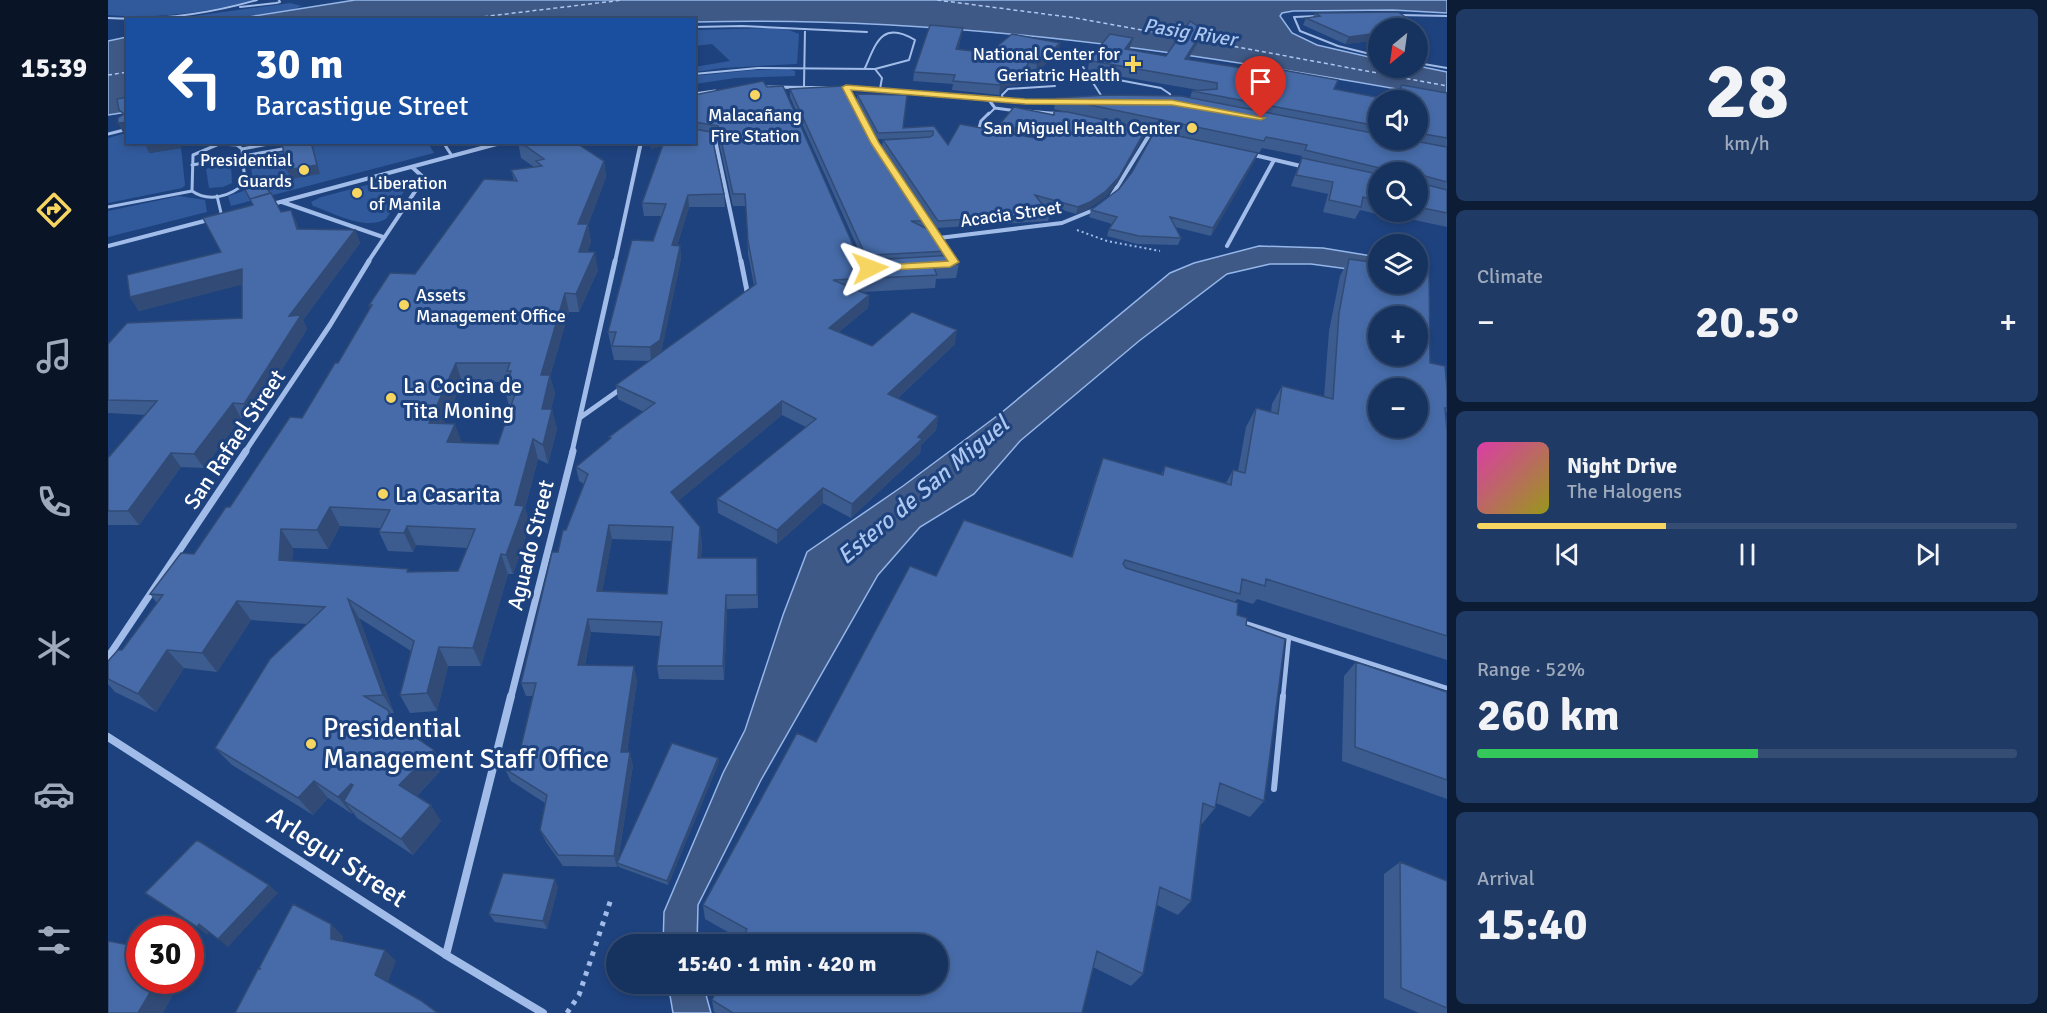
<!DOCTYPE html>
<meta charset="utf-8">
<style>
:root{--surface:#16325e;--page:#1f3a64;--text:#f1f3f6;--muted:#9eaabc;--line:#354d73;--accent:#f7d561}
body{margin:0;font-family:Signika,sans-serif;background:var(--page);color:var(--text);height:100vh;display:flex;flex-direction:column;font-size:22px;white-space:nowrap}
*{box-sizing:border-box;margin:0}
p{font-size:20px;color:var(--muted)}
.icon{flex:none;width:33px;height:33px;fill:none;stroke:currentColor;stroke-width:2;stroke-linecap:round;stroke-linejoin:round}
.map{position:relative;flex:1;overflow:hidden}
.details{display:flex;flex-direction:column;gap:9px;padding:9px;background:#0c1c34;width:600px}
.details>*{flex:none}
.guide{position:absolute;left:18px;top:18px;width:570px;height:126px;border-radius:0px;box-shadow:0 3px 9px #0003,0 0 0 2px var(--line);background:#1a4fa0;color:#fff;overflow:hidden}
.needle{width:39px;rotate:209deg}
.controls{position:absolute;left:1260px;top:18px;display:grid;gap:12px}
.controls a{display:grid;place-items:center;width:60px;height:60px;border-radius:50%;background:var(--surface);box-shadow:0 3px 9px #0003,0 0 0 2px var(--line);font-size:30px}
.speed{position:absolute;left:18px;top:916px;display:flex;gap:12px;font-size:30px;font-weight:700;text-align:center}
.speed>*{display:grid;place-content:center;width:78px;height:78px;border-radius:50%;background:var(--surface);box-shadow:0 3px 9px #0003,0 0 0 2px var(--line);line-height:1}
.speed .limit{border:9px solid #d22;background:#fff;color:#111}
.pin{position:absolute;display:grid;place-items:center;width:51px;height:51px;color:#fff;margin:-62px -26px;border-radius:50% 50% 50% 0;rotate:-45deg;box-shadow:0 0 6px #0007}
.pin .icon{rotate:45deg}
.me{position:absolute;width:66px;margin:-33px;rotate:87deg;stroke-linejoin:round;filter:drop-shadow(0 0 4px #0008)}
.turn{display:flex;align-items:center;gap:21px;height:126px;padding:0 30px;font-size:27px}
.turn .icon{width:78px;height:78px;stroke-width:2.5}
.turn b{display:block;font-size:42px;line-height:51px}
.big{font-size:45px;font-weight:800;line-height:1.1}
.details .tile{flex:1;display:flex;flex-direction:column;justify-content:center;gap:9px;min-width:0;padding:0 21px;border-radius:9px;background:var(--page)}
.details .dial{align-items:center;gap:0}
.dial b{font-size:78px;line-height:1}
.song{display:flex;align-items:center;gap:18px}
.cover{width:72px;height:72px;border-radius:9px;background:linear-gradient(135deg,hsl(320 70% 55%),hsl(60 70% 35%))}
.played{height:6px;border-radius:3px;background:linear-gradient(90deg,var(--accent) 35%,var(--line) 35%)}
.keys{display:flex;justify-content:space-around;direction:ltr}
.heat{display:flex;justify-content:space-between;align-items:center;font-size:33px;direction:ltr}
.charge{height:9px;border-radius:4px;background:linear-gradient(90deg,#34c759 52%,var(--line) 0)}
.trip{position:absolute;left:498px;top:934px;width:342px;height:60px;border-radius:30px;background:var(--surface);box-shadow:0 3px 9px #0003,0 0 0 2px var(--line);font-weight:800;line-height:60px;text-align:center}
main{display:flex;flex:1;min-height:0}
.tab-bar{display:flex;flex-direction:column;width:108px;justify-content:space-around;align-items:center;background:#091426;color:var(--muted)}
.tab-bar .icon{width:42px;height:42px}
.tab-bar .selected{color:var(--accent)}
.tab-bar b{font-size:27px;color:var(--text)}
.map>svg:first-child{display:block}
</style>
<main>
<nav class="tab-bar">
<b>15:39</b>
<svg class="icon selected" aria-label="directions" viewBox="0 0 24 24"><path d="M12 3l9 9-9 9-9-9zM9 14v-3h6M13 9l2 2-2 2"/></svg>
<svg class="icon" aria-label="music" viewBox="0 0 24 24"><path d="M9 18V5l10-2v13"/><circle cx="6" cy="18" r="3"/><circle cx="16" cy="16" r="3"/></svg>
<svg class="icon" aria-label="phone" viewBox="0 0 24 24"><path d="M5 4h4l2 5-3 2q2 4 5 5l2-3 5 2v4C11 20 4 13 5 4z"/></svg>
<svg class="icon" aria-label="climate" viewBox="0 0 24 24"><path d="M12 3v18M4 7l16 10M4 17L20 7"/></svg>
<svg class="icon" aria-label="car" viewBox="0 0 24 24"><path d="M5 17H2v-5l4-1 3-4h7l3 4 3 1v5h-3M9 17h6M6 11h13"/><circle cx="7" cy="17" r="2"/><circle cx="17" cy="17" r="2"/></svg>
<svg class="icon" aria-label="filters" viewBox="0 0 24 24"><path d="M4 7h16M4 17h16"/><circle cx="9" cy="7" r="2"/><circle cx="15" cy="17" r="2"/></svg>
</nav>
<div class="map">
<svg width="1339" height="1013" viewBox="0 0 1339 1013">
<rect width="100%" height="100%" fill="#1e427e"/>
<path fill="#315a9c" d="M0,0H145C97,13 50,19 0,15Z
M182,3L194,6L186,9L121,19L57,20Z
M663,28L681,30L691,34L689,64L614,68L587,72L586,67L622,61L604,44L587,46V30Z
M681,69L687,71V76L627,78L587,84L586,76L645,70Z
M18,133L20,142L42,143V153L73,148L77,185L74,188L0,203V138Z
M231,142L320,143L326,153L123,206L120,196C147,189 146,185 142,160L145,157Z
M115,163L123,165L124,183L115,187L101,188L98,169Z
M286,178L300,180L301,184L278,219C257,231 226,213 205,206L203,202L213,197Z
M71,196L97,200L99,212L0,237V211Z"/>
<path fill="#3f5986" stroke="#95b6e9" stroke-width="1.5" d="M247,0H1339V13L1285,10L1185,11L1174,13L1172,16L1184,33L1209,45L1270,59V68L1310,66L1339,72V98C1091,53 840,15 587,22L586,20H121Z
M19,37V112L0,115V41Z
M1151,246L1215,248L1270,257V273L1203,264H1162L1119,274L1031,341L912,441L866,494L812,527L770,575L653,780L590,905L589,945H555L556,912L615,773L637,730L675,615L699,552L795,486L893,413L1062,273L1086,263Z
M560,984H595L603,1013H565Z"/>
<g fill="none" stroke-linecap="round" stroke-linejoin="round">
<path stroke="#acc7f0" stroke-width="1.5" stroke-dasharray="4 3" stroke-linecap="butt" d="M829,0L968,18L1073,37
M348,20L515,0
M1092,40L1339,86
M0,75L20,72"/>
<path stroke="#a1bce8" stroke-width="2" stroke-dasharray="2 3" stroke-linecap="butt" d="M969,230L999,241L1052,251"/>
<path stroke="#a1bce8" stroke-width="5" stroke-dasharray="4.5 6" stroke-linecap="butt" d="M459,1013L471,995L503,899"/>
<path stroke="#a1bce8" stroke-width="2" d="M132,7L168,3L172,2L171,0
M1291,15L1339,16
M1210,16L1186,17L1192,31L1230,46L1270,56
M0,18C51,21 100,14 149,0
M586,27L634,26L759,32
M1310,63L1339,68
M975,67L996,100
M767,69L774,78L772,89
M586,74L650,68L767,69L801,60L807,40C774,20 768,43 757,68
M979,74L1053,88L1062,94L1063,100
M696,86L697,29
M895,101L894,95L900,89L947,86
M880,115L887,108"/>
<path stroke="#a1bce8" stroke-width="3" d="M873,130L871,128L873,121L881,113
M0,134L20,129
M335,142L344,156
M111,144L129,145L134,149L137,183C123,196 101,203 84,191L85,155Z
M200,144L213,142
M134,149L171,142
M84,165L180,148
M109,196L114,217
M0,207L84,191"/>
<path stroke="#a1bce8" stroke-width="4.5" d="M1134,622L1339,688
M1175,697L1181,637"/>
<path stroke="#a1bce8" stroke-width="6" d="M1166,789L1175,696"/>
<path stroke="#a1bce8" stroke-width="3" d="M653,87L752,88L881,100L954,102
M738,87L753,115
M586,94L607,91
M881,100L887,108L909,111
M919,111L953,114"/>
<path stroke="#a1bce8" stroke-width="4" d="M752,113L771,148
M946,113L953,114
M1031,129L1053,134
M586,137L607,140L633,262
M1142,154L1197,167
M1001,200L1043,132
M174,202L275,237
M161,205L396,142
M817,216L845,258V262
M831,238L954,223L988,209
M0,246L104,219
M1119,246L1166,160
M260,262L316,178L304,167
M507,262L533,142"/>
<path stroke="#a1bce8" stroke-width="5" d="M633,261L639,291L638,298
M473,417L514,388
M137,452L222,325L261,261
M464,452L507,261"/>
<path stroke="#a1bce8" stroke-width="7" d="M0,657L138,451
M403,697L465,451"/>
<path stroke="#a1bce8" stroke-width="8" d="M0,737L338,955L435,1013
M338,955L403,696"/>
</g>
<path fill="#3c5c90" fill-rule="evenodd" d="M1207,13L1314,28L1310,35V36V28H1270V40L1237,44L1195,25L1198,18L1205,17Z
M855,28L853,37L850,49L881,53L952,43L950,52L927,74L919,72L911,85L898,86L891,95L844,90L845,84L805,81L806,72Z
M1095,30L1092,39L1080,60L1151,75L1226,90L1270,100V140H1310V100H1286L1294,85L1339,93V227L1274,213L1273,215L1252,210L1247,219L1215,212L1220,194L1183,186L1194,156L1154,148L1151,153L946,109L948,98H1082L1084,91L1090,90L981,71L980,68L982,58L1022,48L1021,50L1058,56ZM1270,172H1310V212H1270Z
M682,89L764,138L820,221L819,229L840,251L839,256L851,264L848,278L828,279L827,288L755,292L761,295L760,308L731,332L764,346L847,344L790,398L830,416L828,430L813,445L812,453L743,518L715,503L669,544L610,513L609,499L698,427L674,415L570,501L594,541L593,558H649L650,608L619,609L616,680L551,679L549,666L552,636L483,632L477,665L529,680L519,752L525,765L510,861L610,758L611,762L560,885L511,867L510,865L509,867L455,866L438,842L432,830L437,803L403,781L397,769L412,751L425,696H418L413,683L450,552L476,484L471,481L468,467L502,440L501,437L536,412L510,399L508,385L542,361L506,360L500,332L545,241L553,216H536L534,203L554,146L543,149L542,142H586V95L749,254L753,255L682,97ZM604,136L610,138L625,206H638L640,254L646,285L553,352L573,259L572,246H569L581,207H617L616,194ZM504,539L564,541L559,594L494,591Z
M749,94L795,128L826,126L840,145L890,131L891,125L945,115L946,111L1038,129L1036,136L1009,184L996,198L980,209L968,214L934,204L942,214L940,221L829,228L774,146L775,140L811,138L770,139L749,101Z
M410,142H467L496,161L498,177L480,225L483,242L479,252L490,270L471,312H461L442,376L447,394L443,409L449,429L440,464L430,459L417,508L422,525L405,574H400L373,666H340L329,711L302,713L292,695L303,651L251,618L286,713H282L289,724L326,750L336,767L309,796L333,821L305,855L249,818L245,812L244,814L220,798L205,815L124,765L107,748L199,624L143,620L109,672L76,668L48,712L7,692L0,684V661L14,650L49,603L42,594L86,554L122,507L194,418L230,363L262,308L261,305L307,274L406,180L403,170L426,167L413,158ZM354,382H400L397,391L402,409L390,444L354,443L336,423ZM232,526L272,528L271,532L280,551L305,552L308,545L359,548L350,571L301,572L184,561L185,548L220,549Z
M1150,153L1147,160L1103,236L1067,227L1073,238L1070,245L1029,244L999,236L1001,229L1004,224L981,217L983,210Z
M183,210L191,229L247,230L252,243L195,320L199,329L144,418H133L96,468L73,467L31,525H0V458L38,415L0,413V344L134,318V284L31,311L22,297L113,252L173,212Z
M1241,259L1322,363L1339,389V411L1338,413L1339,431V660L1149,599L1145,604L1129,599L1127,602L1129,615L1138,625L1156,801L1142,817L1108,803L1107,808L1094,824L1093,823L1083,901L1070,915L1049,905L1035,974L1023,986L985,967L974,1013H608L606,1012L604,1000L634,940L597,919L595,905L708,742L828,576L963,557L988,477L995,458L1053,475L1057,466L1118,483L1125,470L1130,471L1138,427L1148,408L1163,412L1164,404L1174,386L1216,397L1221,331L1232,276Z
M1248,662L1339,692V799L1234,761L1236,676Z
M1292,862L1339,881V1013H1311L1276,998V874Z
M450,887L439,929L387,922L381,914Z"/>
<path fill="#314b76" d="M855,28L853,37L847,58L848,49Z
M1310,28H1314L1310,35V36Z
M1095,30L1092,39L1074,69L1077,59Z
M1270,33V40L1237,44L1241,37Z
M1025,38L1022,48L1014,59L1017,49Z
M952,43L950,52L927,74L929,64Z
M921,62L919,72L911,85L898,86L891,95L892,85L900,76Z
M20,122V138H18L10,123Z
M1038,129L1036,136L1009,184L996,198L980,209L968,214L970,207Z
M36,142H75L73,143V148L41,153Z
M203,142L205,147L212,174L183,179L179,170Z
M542,142H560V144L543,149Z
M1150,153L1147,160L1103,236L1105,228Z
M496,161L498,177L480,225L483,242L474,270L471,252L470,224Z
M580,195L581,207L565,259L564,245Z
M183,210L189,223L194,242L189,229Z
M247,230L252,243L195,320L199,329L144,418L136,404L181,316Z
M572,246L573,259L553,354L543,361L542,347Z
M487,252L490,270L471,312L468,294Z
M134,269L141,283L31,311L22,297Z
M457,293L461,312L442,376L447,394L438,429L434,409L433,375Z
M761,295L760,308L720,341L721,328Z
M849,330L847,344L779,408L780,394Z
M348,363L354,382L328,442L321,423Z
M674,401V415L564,506L563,492Z
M125,403L133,418L96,468L86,454Z
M444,409L449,429L440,464L435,445Z
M830,416L828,430L813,445L812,453L743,518L744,504Z
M347,424L354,443L339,442Z
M425,439L430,459L417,508L422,525L405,574L398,555L407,505Z
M63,453L73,467L31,525L20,511Z
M715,488V503L669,544V530Z
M222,507L232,526L220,549L209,530Z
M501,525L504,539L492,605L489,591Z
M299,526L308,545L305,552L296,533Z
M592,527L594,541L592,572L590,558Z
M173,529L185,548L183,579L171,560Z
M393,554L400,574L373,666L365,648Z
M618,595L619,609L616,680L615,666Z
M240,599L251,618L286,713L275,695Z
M129,601L143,620L109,672L94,653Z
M480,619L483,632L474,679L470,665Z
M331,647L340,666L329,711L319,693Z
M59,650L76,668L48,712L30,694Z
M526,666L529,680L517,765L513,752Z
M280,710L291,728L284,721Z
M326,750L336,767L303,802L291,785Z
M522,752L525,765L509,867L506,856Z
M610,758L611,762L560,885L559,881Z
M206,781L220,798L205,815L190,798Z
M243,784L256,801H236L245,812L244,814L230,797Z
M323,805L333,821L305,855L293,839Z
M447,879L450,887L439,929L435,921Z
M161,885L170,893L120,947L110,939Z
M91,924L101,932L99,935L89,927Z
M223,924L235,936V950L223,939Z
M277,950L288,961L279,985L267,975Z
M49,981H73L55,1013H30Z"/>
<path fill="#466ba8" stroke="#314b76" stroke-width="1.5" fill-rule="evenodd" d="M1290,12L1314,28H1270V33L1241,37L1198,18L1212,16L1207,13Z
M1082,21L1095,30L1077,59L1146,70L1151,75L1169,69L1230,80L1226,89L1283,100H1270V126L1084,91L1109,89V83L984,61L982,58L1002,34L1025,38L1017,49L1058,56Z
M822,25L855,28L848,49L881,53L904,34L952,43L929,64L921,62L913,75L900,76L892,85L845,81L847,75L806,72Z
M655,81L659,87L675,86L749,254L763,260L846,255L851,264L825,266L829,275L725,280L761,295L721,328L764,346L804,312L849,330L780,394L830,416L810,437L814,439L744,504L715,488L669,530L609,499L708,419L674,401L563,492L592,527L590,558H649V595H618L615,666H549L554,622L480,619L470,665L526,666L513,752H522L506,856L450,855L432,830L439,795L397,769L402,751H412L428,683H413L444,552H450L455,530H458L480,474L468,467L503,438L501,437L547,403L508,385L648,284L640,241L637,194H625L610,126L586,122V95ZM501,525L565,527L559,594L489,591Z
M1294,85L1339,93V138L1310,133V100H1287Z
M734,86L737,93H741L764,138L820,221H803L828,233L840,251L764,255L756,252L682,89Z
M749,94L799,95L795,128L826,126L840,145L852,124L932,139L933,136L931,133L891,125L906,107L946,115V111L960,112L1038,129L1011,177L998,191L982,202L970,207L927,195L942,214L830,221L775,140L822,137L825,135V131L770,133Z
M999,95L1073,96L1270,134V140H1301L1339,147V182L1317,176L1312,181L1316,184L1339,190V213L1310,207V172H1279L1280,170L1197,150L1199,145L1158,137L1156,141L948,98Z
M20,97V122L10,123V118L16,114L11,110L9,99Z
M586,129L603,132L616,194L580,195L564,245L572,246L552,340L542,347L504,346L508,332H500L524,240L545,241L558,204L534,203L556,142H586Z
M1047,131L1150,153L1105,228L1062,217L1073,238L1031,236L1001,229L1009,217L983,210L1011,189L1024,172Z
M179,142H203L209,165L179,170L174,143Z
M412,142H467L496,161L470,224H480L471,252H487L468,294L457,293L433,375H442L434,409H444L435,445L425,439L407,505L416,506L398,555L393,554L365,648L331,647L319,693L292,695L306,641L240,599L275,695L256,696L280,710L284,721L326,750L291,785L323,805L293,839L236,801L245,785L243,784L230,797L206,781L190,798L107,748L162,659L217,607L129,601L94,653L59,650L30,694L0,679V661L10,650H14L55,595L42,594L73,553L86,554L118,507H122L182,417L194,418L227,363H230L264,305H261L282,273L307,274L376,179L409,181L403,170L434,166L428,161L436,159ZM348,363H402L399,371H403L397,391H408L390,444L339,442L347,424L321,423ZM222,507L282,510L271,532L296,533L299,526L367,529L350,571L299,572L300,569L171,560L173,529L209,530Z
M1194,158L1270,174V201L1255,197L1253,207L1221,200L1225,182L1188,175Z
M155,181L162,193L142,199L135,186Z
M163,193L173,212L183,210L189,229L247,230L181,316L193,315L136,404L125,403L86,454L63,453L20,511H0V458L49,401L0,400V344L19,323L134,318V269L22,297L19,275L113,252L95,218L145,205L142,199Z
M1241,259L1270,263V284H1310V268L1321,270L1322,363L1337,366L1339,389V408H1337L1339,431V636L1158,579L1157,586L1134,579L1132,594L1017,560L1015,564L1018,568L1130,603L1129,615L1139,618L1138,625L1177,639L1156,801L1112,783L1107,808L1095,803L1083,901L1052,887L1035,974L989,951L974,1013H625L604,1000L612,984H830V945H631L639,929L595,905L689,733L708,742L802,566L828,576L856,520L964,557L995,458L1055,475L1057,466L1123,485L1125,470L1137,473L1148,408L1170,414L1174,386L1225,399L1231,313ZM1270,316H1310V356H1270ZM1270,388H1310V428H1270Z
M1248,662L1339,692V780L1247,747Z
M564,743L610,758L559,881L509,863Z
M89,840L161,885L110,939L91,924L89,927L37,893Z
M1292,862L1339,881V1008L1293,988Z
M395,873L447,879L435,921L381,914Z
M185,904L223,924V939L277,950L267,975L312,1000L330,1013H127L150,969H153L151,968Z
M0,941L32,947V981H49L30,1013H0Z"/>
<path fill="#f7d561" stroke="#a18a3f" stroke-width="1.5" d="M738,85L917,99L1064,100L1157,118L1153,120L1064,105L917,104L743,90L771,143L851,262L842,267L762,271L759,270V266L840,261L763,143L734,87Z"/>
<g fill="#f7d561" stroke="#1e427e" stroke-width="2">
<path d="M1022 55h6v6h6v6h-6v6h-6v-6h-6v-6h6z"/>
<circle cx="647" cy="95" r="6"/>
<circle cx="1084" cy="128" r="6"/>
<circle cx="196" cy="170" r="6"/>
<circle cx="249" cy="193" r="6"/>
<circle cx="296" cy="305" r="6"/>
<circle cx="283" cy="398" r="6"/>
<circle cx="275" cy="494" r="6"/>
<circle cx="203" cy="744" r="6"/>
</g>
<g text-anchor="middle" stroke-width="6" stroke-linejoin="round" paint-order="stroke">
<g font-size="18" fill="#fff" stroke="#1e427e" text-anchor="end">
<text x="1012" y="60">National Center for<tspan x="1012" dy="21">Geriatric Health</tspan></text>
<text x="647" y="121" text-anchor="middle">Malacañang<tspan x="647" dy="21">Fire Station</tspan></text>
<text x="1072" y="134">San Miguel Health Center</text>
<text x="184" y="166">Presidential<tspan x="184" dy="21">Guards</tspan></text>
<text x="261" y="189" text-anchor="start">Liberation<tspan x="261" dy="21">of Manila</tspan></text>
<text x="308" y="301" text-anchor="start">Assets<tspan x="308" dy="21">Management Office</tspan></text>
</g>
<g font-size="18" fill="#fff" stroke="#1e427e">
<text transform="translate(903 214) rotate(-8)" y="6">Acacia Street</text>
</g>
<g font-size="20" font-style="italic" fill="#acc7f0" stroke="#1e427e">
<text transform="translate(1082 32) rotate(9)" y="7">Pasig River</text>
</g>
<g font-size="22" fill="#fff" stroke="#1e427e" text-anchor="start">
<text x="295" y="393">La Cocina de<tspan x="295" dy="25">Tita Moning</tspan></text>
<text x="287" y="502">La Casarita</text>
</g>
<g font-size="22" fill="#fff" stroke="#1e427e">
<text transform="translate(126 439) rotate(-56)" y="8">San Rafael Street</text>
<text transform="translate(422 545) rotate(-76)" y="8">Aguado Street</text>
</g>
<g font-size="24" font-style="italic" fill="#acc7f0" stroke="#1e427e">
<text transform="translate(815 490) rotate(-40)" y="8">Estero de San Miguel</text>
</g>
<g font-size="27" fill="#fff" stroke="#1e427e" text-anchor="start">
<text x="215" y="737">Presidential<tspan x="215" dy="31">Management Staff Office</tspan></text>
</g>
<g font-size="27" fill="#fff" stroke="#1e427e">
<text transform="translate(229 857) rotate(33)" y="9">Arlegui Street</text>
</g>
</g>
</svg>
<div class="controls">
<a><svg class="needle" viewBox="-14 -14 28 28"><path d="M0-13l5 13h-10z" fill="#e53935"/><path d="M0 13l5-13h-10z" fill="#9eaabc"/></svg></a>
<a><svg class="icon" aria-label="sound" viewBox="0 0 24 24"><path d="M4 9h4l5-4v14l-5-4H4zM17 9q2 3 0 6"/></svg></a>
<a><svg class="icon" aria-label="search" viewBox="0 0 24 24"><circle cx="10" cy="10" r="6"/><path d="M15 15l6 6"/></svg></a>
<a><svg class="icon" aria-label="layers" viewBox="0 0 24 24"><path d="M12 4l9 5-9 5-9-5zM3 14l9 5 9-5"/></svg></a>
<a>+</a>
<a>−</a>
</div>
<div class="speed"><div class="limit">30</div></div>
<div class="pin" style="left:1153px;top:118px;background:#d93025"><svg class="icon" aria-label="arrive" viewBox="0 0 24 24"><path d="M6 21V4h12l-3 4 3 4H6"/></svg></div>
<svg class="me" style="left:762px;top:268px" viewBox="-20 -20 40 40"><path d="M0-17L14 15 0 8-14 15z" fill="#f7d561" stroke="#fff" stroke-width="4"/></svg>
<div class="trip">15:40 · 1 min · 420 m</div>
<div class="guide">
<div class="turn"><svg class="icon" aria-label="left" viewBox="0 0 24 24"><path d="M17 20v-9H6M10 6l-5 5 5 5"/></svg><div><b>30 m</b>Barcastigue Street</div></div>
</div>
</div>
<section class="details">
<div class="tile dial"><b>28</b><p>km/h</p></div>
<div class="tile"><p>Climate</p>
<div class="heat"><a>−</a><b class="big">20.5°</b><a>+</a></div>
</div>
<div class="tile">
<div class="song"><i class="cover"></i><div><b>Night Drive</b><p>The Halogens</p></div></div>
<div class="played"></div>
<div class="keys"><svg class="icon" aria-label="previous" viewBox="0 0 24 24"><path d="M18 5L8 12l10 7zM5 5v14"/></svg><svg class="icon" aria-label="pause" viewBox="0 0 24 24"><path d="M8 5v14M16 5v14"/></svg><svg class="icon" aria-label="next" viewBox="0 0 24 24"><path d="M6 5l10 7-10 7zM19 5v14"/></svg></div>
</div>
<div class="tile"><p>Range · 52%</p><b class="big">260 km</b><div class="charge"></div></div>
<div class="tile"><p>Arrival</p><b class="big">15:40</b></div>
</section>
</main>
